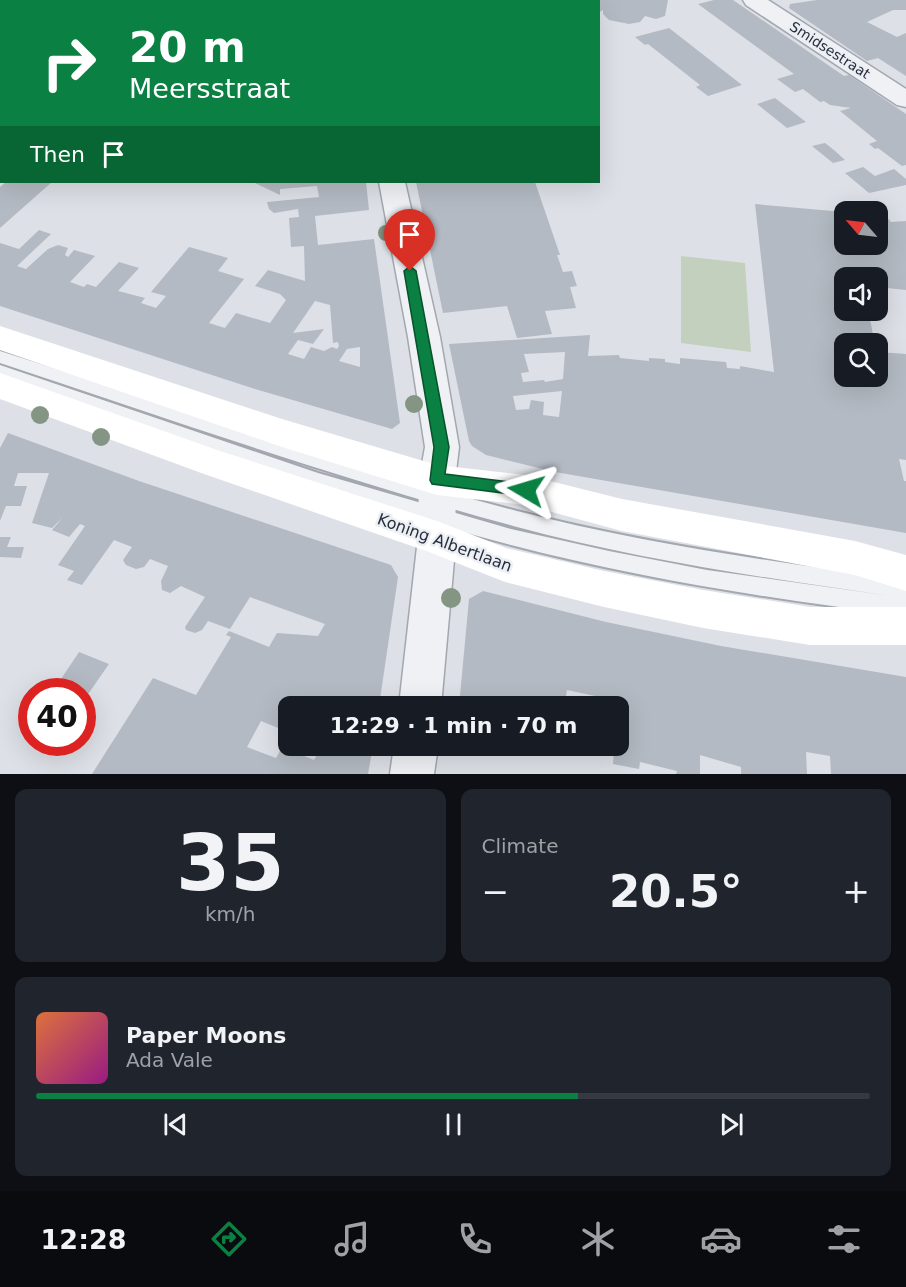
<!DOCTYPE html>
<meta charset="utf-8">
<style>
:root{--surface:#171b24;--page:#20242c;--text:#f1f3f6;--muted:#9ea1a6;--line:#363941;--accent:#0b8043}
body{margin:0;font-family:"DejaVu Sans",sans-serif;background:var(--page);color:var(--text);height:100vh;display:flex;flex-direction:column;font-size:22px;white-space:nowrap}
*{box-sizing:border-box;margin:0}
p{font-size:20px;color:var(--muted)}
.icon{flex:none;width:33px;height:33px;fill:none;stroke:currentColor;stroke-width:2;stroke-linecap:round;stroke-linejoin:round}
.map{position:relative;height:774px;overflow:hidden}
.side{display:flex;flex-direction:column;gap:15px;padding:15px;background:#0d0f14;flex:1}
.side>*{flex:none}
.banner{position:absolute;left:0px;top:0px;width:600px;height:183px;box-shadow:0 6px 24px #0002;background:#0b8043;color:#fff;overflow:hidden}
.needle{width:39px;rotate:298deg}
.buttons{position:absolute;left:834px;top:201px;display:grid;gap:12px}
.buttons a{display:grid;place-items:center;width:54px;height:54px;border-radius:12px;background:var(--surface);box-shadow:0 6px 24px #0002;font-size:30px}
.speed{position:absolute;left:18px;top:678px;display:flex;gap:12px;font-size:30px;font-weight:700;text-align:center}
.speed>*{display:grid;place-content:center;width:78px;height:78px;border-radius:50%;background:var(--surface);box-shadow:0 6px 24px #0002;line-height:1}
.speed .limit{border:9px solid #d22;background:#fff;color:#111}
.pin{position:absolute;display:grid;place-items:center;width:51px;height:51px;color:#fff;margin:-62px -26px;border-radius:50% 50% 50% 0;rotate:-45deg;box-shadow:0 0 6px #0007}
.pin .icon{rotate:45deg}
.me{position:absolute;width:66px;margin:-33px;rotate:277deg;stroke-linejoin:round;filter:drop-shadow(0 0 4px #0008)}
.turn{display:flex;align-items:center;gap:21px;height:126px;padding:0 30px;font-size:27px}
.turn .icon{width:78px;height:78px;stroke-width:2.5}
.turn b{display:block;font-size:42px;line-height:51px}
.then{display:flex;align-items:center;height:57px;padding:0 30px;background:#0003;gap:12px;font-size:22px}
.big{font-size:45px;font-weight:700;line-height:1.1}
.side .widget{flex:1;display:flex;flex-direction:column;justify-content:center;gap:9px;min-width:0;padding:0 21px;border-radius:12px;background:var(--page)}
.side .dial{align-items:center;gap:0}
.dial b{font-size:78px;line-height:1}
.song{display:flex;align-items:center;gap:18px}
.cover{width:72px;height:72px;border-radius:9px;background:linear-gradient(135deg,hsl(20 70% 55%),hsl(310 70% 35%))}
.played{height:6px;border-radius:3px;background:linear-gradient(90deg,var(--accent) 65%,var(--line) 65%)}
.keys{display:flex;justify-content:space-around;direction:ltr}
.heat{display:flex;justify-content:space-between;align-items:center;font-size:33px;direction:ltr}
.side .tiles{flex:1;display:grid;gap:15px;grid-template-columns:1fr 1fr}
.widget:last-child{grid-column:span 2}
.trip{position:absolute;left:278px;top:696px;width:351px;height:60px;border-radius:12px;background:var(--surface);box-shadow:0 6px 24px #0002;font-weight:700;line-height:60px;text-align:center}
.dock{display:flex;height:96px;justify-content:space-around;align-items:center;background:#090b0e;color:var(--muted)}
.dock .icon{width:42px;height:42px}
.dock .active{color:var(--accent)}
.dock b{font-size:27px;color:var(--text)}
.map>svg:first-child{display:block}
</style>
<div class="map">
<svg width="906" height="774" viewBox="0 0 906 774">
<rect width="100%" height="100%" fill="#dde0e6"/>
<path fill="#c3d0be" d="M681,256L745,263L751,352L681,343Z"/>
<path fill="#b4bac3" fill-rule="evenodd" d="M598,0H668L665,16L656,19L645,16L640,22L629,24L609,20L603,14V10L598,13Z
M714,0H733L844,76L849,75L906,114V165L902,166L878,148L875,149L869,144L877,141L840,111L851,108L830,105L824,101L820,102L803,89L795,92L777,79L794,74L698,4Z
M817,0H906V10H893L867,22L897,37L906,33V76L878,58L867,61L789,8L790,4Z
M669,28L742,85L708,96L696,87L700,85L648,44L645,45L635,37Z
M775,98L806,122L787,128L757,104Z
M825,143L834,150L845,160L833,163L812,146Z
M863,167L875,176L894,169L906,179V185L869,193L845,173Z
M6,182H52L0,228V187Z
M253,182H366L369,210L315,216L318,245L374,239L400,423L392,429L255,389L0,306V243L19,249L39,230L51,234L17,266L26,269L48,249L58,245L68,248L65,255L68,257L74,250L95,256L70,282L84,287L87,284L96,287L119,262L139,268L118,291L145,298L141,303L156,308L166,296L151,292L189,247L228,258L218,271L244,279L209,323L225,328L236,313L270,323L286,300L280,294L255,286L268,270L305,281L304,246L291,247L289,218L299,217L298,209L274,213L269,209L267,202L319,197L317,186L280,189V195ZM315,301L330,305L333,343L338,342L339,346L337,349L332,347L324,351L311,347L304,359L288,354L298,340L313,344L324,329L293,333ZM360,347V367L339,361L347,349Z
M416,182H535L560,255H557L563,272L572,271L577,286L570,287L576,308L545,311L552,334L517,338L507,306L443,313Z
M755,204L844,212V244H878V215L886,216L891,222L906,221V290L878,287V278H868L867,272H860L861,278H844V310H868L875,344H844V376H878V352L906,354V460L899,459L904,481H906V533L555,472L486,455L472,446L469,441L449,344L590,335L588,356L619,355L620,358L649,361V358L665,359V362L680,364V358L726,362L727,368L740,369V366L774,372ZM565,352L563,379L545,382L544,380L523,382L521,373L529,372L524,354ZM562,391L559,417L543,415L544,402L531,400L529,409L516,410L513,396Z
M8,433L139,481L391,565L398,577L379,706H288V732L261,721L247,747L276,758L282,747L314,760L322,746H373L368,774H92L153,678L196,695L231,637L226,635L229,631L269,647L277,633L318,636L325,624L250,597L230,629L208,621L202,630L195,633L186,630L185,627L205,597L181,586L170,593L162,590L161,581L168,566L150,559L144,567L136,569L126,565L123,560L132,547L114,540L82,585L67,580L74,571L58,565L85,526L80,524L69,537L52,530L63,517L52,528L32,523L49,473H18L14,486H27L21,506H6L0,521V448Z
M0,537H11L7,547H24L21,558L0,557Z
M483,591L606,622L721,646L906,677V774H831L830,756L806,752L807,774H741V767L700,755V774H676L677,771L640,762L639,769L613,764L614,746L620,744L623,711L618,710V706H600V697L567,690L564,706H542L502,699L501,706H459L469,599Z
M79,652L109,664L84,700L82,692H63L55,688Z"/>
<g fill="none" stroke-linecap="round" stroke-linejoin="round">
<defs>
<path id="lane" d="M0,351C172,405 342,465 517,511C645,544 776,562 906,580V616C773,599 641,579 511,545C338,500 169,438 0,377V365L318,473L511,529L609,551L707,570L891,596C766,578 640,560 517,527C343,480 171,420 0,363Z"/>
<path id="street" d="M151,0H175L150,2Z
M210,0H236L237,2H211Z
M344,0H366V2H344Z
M399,0H424L398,2Z
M743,0H768L906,89V107L897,105L746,5Z
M0,64H2L0,79Z
M379,182H405L440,337L459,447L455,480L456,538L441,706H399L418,538L419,480L425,447L408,337Z
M394,746H438L434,774H390Z"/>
</defs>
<use href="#lane" stroke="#a3a7b0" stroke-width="4"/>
<use href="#street" stroke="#a3a7b0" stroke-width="3"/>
<use href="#lane" fill="#eff1f5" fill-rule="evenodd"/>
<use href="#street" fill="#eff1f5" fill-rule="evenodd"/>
<path fill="#fff" fill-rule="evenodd" d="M0,326L282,419L437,465L526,475L622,499L855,541L906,555V591L855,575L622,531L526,505L437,495L282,447L0,350Z
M0,373L220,451L437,521L506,548L604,571L703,590L810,607H906V645H810L703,628L604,607L505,582L429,552L204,474L0,399Z"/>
</g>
<g fill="#849584">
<circle cx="386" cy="233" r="8"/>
<circle cx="414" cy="404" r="9"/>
<circle cx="40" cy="415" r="9"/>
<circle cx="101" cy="437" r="9"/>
<circle cx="451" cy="598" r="10"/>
</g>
<path fill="#0b8043" stroke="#07532c" stroke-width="1.5" d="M410,266L416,271L449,447L445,474L526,484L532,485L534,490L532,494L526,496L432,484L430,480L434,447L404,271Z"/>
<g text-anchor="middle" stroke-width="5" stroke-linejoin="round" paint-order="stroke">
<g font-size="14" fill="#272f3c" stroke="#eceff4">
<text transform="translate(830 50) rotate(33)" y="5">Smidsestraat</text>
</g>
<g font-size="16" fill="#272f3c" stroke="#eceff4">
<text transform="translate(445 542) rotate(20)" y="6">Koning Albertlaan</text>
</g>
</g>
</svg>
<div class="buttons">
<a><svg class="needle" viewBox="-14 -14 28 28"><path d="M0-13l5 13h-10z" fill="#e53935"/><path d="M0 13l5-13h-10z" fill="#9ea1a6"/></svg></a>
<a><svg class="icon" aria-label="sound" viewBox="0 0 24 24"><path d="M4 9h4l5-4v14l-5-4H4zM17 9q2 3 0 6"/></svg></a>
<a><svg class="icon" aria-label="search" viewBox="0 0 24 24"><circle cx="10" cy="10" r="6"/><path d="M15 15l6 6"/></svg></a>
</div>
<div class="speed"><div class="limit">40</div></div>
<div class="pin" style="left:410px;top:271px;background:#d93025"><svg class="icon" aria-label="arrive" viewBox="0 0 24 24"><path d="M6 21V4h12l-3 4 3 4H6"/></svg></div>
<svg class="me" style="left:526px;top:490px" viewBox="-20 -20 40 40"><path d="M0-17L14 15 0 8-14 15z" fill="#0b8043" stroke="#fff" stroke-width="4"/></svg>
<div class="trip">12:29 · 1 min · 70 m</div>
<div class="banner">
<div class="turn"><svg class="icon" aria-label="right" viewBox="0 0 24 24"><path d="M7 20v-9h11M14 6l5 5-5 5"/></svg><div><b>20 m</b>Meersstraat</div></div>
<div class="then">Then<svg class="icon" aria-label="arrive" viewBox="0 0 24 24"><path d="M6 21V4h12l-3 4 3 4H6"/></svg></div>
</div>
</div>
<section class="side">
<div class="tiles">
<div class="widget dial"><b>35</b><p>km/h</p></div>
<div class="widget"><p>Climate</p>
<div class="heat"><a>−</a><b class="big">20.5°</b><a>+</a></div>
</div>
<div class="widget">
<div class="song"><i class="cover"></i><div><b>Paper Moons</b><p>Ada Vale</p></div></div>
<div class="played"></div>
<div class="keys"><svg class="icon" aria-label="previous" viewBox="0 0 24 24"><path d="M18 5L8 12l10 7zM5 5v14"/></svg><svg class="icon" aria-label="pause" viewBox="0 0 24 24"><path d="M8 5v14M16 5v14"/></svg><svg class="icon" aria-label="next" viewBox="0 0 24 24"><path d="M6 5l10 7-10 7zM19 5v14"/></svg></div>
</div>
</div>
</section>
<nav class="dock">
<b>12:28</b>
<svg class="icon active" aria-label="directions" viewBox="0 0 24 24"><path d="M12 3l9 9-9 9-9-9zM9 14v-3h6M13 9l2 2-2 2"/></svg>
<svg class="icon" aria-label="music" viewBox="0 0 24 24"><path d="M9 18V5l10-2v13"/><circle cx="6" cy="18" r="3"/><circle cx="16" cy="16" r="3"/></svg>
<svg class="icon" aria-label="phone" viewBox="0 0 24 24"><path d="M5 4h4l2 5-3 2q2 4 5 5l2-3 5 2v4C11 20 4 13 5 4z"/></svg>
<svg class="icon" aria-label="climate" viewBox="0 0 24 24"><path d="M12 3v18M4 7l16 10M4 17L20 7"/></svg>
<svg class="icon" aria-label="car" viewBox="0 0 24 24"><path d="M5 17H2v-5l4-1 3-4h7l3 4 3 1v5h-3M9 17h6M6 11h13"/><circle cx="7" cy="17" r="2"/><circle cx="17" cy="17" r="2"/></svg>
<svg class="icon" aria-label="filters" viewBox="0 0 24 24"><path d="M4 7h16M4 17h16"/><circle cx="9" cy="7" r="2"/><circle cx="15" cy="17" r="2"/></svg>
</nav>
